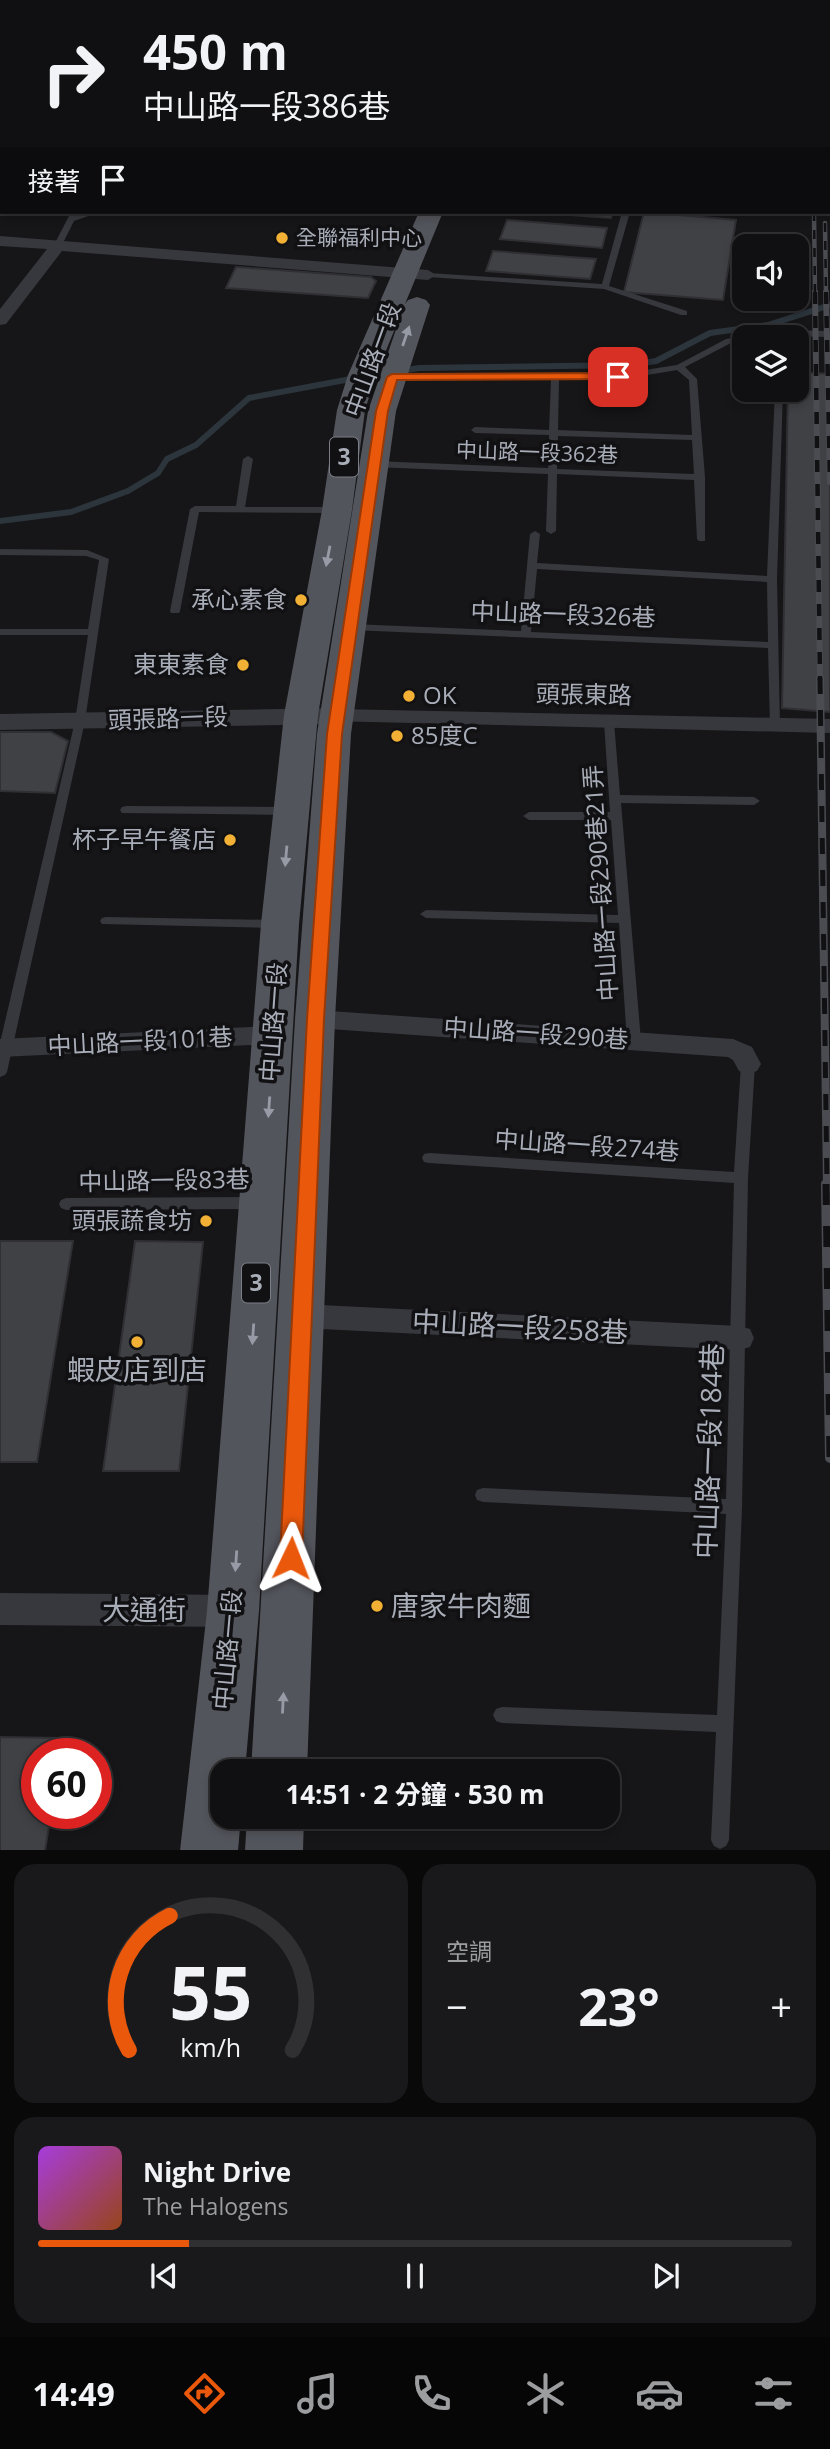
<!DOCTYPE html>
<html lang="zh-TW">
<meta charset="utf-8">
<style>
:root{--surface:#101012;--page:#19191b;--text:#f1f3f6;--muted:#9c9d9f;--line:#303032;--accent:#ea580c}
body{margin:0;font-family:"Open Sans","Noto Sans TC",sans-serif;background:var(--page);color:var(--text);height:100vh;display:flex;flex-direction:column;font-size:26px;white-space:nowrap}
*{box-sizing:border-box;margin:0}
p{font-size:23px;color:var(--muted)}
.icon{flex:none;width:38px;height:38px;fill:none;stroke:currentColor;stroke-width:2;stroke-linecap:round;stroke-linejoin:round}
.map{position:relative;height:1850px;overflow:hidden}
.panel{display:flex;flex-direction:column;gap:14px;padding:14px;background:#09090a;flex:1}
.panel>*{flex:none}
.hud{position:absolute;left:0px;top:0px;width:831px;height:214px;box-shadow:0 4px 10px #0003,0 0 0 2px var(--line);background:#101012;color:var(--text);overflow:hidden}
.controls{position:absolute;left:732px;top:234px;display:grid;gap:14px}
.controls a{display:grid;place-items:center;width:77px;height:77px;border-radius:14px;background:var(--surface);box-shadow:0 4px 10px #0003,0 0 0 2px var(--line);font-size:35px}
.speed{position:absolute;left:21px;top:1738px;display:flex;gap:14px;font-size:35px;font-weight:700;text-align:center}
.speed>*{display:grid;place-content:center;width:91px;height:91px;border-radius:50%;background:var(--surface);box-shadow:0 4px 10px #0003,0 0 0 2px var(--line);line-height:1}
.speed .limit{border:10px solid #d22;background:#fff;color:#111}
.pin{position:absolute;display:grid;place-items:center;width:60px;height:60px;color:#fff;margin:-30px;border-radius:14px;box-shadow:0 4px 10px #0006}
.me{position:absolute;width:77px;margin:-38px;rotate:2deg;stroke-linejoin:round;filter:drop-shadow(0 0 5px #0008)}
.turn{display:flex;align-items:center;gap:24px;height:147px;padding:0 28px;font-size:32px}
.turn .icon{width:91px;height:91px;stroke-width:2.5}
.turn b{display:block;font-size:49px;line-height:60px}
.then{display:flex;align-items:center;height:66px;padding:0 28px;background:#0003;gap:14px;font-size:26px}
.big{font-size:52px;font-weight:700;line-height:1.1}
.panel .widget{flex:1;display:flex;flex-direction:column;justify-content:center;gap:10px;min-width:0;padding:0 24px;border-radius:21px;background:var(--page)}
.panel .dial{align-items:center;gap:0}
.dial svg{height:182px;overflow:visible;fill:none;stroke:var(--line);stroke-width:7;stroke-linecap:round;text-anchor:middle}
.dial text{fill:var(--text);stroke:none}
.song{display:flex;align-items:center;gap:21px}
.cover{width:84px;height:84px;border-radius:10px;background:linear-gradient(135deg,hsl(280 70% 55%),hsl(20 70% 35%))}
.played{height:7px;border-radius:4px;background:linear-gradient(90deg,var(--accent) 20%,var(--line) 20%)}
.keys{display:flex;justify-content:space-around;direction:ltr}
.heat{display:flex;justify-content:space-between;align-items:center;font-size:38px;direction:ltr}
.panel .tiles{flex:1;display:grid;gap:14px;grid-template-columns:1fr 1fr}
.widget:last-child{grid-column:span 2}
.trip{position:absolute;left:210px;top:1759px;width:410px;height:70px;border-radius:21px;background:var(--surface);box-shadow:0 4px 10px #0003,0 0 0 2px var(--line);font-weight:700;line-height:70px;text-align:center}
.dock{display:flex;height:112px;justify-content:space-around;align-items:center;background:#060607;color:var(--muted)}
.dock .icon{width:49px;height:49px}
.dock .current{color:var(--accent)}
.dock b{font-size:32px;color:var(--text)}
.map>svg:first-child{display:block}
</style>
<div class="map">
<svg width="830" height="1851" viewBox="0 0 830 1851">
<rect width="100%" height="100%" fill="#161618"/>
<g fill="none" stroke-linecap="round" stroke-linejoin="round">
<path stroke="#2c353c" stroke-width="6" d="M369,376L419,368L631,365L656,361L710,333L768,325L830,305
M0,521L71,512L128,491L158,473L167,459L196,445L249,398L356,378"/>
</g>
<path fill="#404145" stroke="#303034" stroke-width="2" d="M381,0H477L380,2Z
M528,212H612L611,218Z
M644,212L736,220L723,300L624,292Z
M507,220L607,228L602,248L500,239Z
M493,251L596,259L590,279L486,271Z
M236,267L371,277L376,281L368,298L226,288Z
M796,372L830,374V712L782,708L788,390H796Z
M0,732H51L68,741L55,793L0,791Z
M0,1241H73L37,1462H0Z
M135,1241L203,1242L179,1471H103Z
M0,1737L61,1738L59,1754H37V1813H51L45,1851H0Z"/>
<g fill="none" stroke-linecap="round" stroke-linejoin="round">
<path fill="#37383d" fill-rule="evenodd" d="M71,212H79L77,215L89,212H100L74,221L61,247H55L54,245Z
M622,212H630L609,286L687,311V315H681L604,289L428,277L424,275L428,273L602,284Z
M782,330L830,331V337L782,336L744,338V342L731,343L685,367L697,379L705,477V541H699L697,539L694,480L557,474L556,531L551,534L546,531L548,474L374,467L369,464L374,461L548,468L549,435L475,433L471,430L475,427L549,430L551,380H392L388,377L389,375L618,374L677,365L726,339ZM677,370L689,380L692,435L558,430L559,380H618ZM558,436L692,440L694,474L557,469Z
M775,390H783L777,579L780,726L779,728L775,729L770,726L768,648L351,630L346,627L351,624L521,631L530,534L535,531L540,534L537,563L767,576ZM537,569L767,582L768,642L531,632Z
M248,456L253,459L245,507H336L341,510L336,513L199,512L180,611L179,613H171L170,611L190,509L195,506H236L243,459Z
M0,549L87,550L109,559L85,721L7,1072L5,1075L0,1077V1043L75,721L88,635H0V629H88L99,560L86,556L0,555Z
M609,719L614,722L620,795L754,797L760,801L754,805L621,803L641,1041L639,1044H629L627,1041L619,923L426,918L420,914L426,910L618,915L611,820H529L523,816L529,812H610L604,722Z
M126,806L290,807L296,811L290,815L122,813L120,810L122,807Z
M106,917L277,920L283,924L277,928L102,924L100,921L102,918Z
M748,1059L753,1061L755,1064L748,1178L742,1507L729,1840L726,1846L720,1849L714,1846L711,1840L716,1732L502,1723L496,1721L493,1715L496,1709L502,1707L717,1715L726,1514L483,1502L477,1500L475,1495L477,1490L483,1488L726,1499L734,1183L429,1163L424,1162L422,1158L424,1154L429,1153L734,1172L741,1064L743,1061Z
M254,1197L259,1199L261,1203L259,1207L254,1209L66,1210L61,1208L59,1204L61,1200L66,1198Z"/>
<path fill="#37383d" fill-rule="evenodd" d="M0,236L428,270L436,275L428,280L62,251L6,324L0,325V309L47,249L0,246Z
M336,709L830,719V733L328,721L325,716L328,711Z
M315,1010L733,1039L752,1047L761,1064L757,1071L748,1074L739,1071L733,1060L728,1057L315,1028L306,1026L302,1019L306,1012Z
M274,1026L283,1028L287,1035L283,1042L274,1044L0,1057V1039Z
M301,1304L739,1326L750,1329L754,1338L750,1347L739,1350L301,1328L291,1325L286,1316L291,1307Z
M0,1593L239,1595L251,1600L256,1611L251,1622L239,1627L0,1625Z"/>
<path fill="#37383d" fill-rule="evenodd" d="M336,708L345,710L349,716L345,722L336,724L0,730V714Z"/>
<path fill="#53555c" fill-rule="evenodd" d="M535,0H555L534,2Z
M419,212H443L405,304L408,300L417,297L426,300L430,305L396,411L351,734L335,1019L307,1771H251L295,1019L317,734L368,411L403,309L376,375L365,410L352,510L318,715L299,924L259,1611L245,1771H222V1816H241L238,1851H180L207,1611L261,924L284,715L322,510L337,410L348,375Z
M247,1816H304L303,1851H245Z"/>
<defs>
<path id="rail-far3" d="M814,212L815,294
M825,223L826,294"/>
<path id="rail-far2" d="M815,292L820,680
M826,292L830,482"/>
<path id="rail-far1" d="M820,678L827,1186"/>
<path id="rail" d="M826,1184L830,1458"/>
</defs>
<use href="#rail-far3" stroke="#4a4c52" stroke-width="4.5"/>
<use href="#rail-far2" stroke="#4a4c52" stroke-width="6"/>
<use href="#rail-far1" stroke="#4a4c52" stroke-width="8"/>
<use href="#rail" stroke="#4a4c52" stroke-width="10"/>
<use href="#rail-far3" stroke="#111113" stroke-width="2.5" stroke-dasharray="9" stroke-linecap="butt"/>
<use href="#rail-far2" stroke="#111113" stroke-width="4.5" stroke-dasharray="12" stroke-linecap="butt"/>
<use href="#rail-far1" stroke="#111113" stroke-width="5" stroke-dasharray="16" stroke-linecap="butt"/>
<use href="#rail" stroke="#111113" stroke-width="7" stroke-dasharray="21" stroke-linecap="butt"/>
</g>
<defs><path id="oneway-solid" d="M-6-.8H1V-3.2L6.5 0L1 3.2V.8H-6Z" transform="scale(1.75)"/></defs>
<g fill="#979ba6">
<use href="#oneway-solid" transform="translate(406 336) rotate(-71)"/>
<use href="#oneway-solid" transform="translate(328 556) rotate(101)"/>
<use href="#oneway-solid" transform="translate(286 856) rotate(95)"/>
<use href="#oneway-solid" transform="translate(269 1107) rotate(94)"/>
<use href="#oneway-solid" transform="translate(253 1334) rotate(94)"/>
<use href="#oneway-solid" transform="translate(236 1561) rotate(94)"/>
<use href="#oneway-solid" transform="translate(283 1703) rotate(-87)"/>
</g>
<path fill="#ea580c" stroke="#983908" stroke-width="2" d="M618,373L622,374V379L397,380L388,411L342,734L324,1019L302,1558L298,1565L291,1567L283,1565L280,1558L307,1019L327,734L376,411L387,377L392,374Z"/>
<g fill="#f2b134" stroke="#111113" stroke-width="2.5">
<circle cx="282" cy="238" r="7"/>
<circle cx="301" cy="600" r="7"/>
<circle cx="243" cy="665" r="7"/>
<circle cx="409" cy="696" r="7"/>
<circle cx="397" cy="736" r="7"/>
<circle cx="230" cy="840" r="7"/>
<circle cx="206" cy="1221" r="7"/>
<circle cx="137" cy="1342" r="7"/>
<circle cx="377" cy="1606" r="7"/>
</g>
<g text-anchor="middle" stroke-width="7" stroke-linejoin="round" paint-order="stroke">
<g font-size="21" fill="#a8adb8" stroke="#111113" text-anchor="start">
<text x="296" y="245">全聯福利中心</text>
</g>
<g font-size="21" fill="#a8adb8" stroke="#111113">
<text transform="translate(537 453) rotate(2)" y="7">中山路一段362巷</text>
</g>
<g fill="#111113" stroke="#7b7e86" stroke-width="2">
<rect x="330" y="437.5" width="28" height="39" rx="5"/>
<rect x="242" y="1263.5" width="28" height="39" rx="5"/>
</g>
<g font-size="23" font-weight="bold" fill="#a8adb8">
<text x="344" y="465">3</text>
<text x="256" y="1291">3</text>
</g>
<g font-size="24" fill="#a8adb8" stroke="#111113">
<text transform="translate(373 360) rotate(-70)" y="8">中山路一段</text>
<text transform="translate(563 615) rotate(2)" y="8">中山路一段326巷</text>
<text transform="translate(584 695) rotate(1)" y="8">頭張東路</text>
<text transform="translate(168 719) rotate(-2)" y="8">頭張路一段</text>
<text transform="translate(601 883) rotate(-94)" y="8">中山路一段290巷21弄</text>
<text transform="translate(274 1022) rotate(-86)" y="8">中山路一段</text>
<text transform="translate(536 1034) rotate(4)" y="8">中山路一段290巷</text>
<text transform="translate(140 1042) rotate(-3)" y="8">中山路一段101巷</text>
<text transform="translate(587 1146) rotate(4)" y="8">中山路一段274巷</text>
<text transform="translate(164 1181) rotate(-1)" y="8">中山路一段83巷</text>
<text transform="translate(228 1650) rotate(-85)" y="8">中山路一段</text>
</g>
<g font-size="24" fill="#a8adb8" stroke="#111113" text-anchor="end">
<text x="287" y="608">承心素食</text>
<text x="229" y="673">東東素食</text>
<text x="423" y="704" text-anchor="start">OK</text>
<text x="411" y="744" text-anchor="start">85度C</text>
<text x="216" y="848">杯子早午餐店</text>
<text x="192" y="1229">頭張蔬食坊</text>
</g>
<g font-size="28" fill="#a8adb8" stroke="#111113">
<text transform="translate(520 1327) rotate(3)" y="10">中山路一段258巷</text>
<text transform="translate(709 1451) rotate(-88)" y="10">中山路一段184巷</text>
<text x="144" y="1620">大通街</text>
</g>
<g font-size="28" fill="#a8adb8" stroke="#111113">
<text x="137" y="1380">蝦皮店到店</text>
<text x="391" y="1616" text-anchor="start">唐家牛肉麵</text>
</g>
</g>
</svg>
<div class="controls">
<a><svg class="icon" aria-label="sound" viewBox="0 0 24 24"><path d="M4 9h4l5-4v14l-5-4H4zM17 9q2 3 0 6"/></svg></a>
<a><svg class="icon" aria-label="layers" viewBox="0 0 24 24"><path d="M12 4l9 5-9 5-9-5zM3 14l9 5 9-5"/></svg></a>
</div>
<div class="speed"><div class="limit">60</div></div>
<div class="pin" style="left:618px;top:377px;background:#d93025"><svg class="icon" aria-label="arrive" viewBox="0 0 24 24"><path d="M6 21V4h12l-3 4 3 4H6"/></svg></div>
<svg class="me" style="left:291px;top:1558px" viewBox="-20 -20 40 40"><path d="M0-17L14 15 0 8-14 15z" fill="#ea580c" stroke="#fff" stroke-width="4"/></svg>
<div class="trip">14:51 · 2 分鐘 · 530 m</div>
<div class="hud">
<div class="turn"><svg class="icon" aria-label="right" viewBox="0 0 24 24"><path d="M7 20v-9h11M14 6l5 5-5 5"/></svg><div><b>450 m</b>中山路一段386巷</div></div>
<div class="then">接著<svg class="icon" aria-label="arrive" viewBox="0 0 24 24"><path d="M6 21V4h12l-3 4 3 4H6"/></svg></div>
</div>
</div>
<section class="panel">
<div class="tiles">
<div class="widget dial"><svg viewBox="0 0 100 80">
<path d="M14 69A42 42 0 1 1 86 69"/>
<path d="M14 69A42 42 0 0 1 32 10" stroke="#ea580c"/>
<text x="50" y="56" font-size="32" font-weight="700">55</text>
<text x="50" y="72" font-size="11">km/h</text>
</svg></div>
<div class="widget"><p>空調</p>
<div class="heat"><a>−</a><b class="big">23°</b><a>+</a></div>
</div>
<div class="widget">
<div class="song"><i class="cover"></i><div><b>Night Drive</b><p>The Halogens</p></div></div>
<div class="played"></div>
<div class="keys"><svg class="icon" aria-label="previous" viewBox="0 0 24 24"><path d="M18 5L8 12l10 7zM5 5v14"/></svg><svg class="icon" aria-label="pause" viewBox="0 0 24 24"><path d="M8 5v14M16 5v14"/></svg><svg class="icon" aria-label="next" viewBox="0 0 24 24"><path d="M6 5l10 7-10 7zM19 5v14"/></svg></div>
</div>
</div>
</section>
<nav class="dock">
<b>14:49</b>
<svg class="icon current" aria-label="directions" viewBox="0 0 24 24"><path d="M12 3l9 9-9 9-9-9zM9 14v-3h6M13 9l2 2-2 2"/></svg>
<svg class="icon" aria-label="music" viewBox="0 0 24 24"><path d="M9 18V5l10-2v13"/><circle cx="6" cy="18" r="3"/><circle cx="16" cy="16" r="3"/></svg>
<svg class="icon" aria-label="phone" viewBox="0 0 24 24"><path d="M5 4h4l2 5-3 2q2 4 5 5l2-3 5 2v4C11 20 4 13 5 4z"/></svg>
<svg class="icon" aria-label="climate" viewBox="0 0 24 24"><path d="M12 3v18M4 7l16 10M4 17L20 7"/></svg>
<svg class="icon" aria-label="car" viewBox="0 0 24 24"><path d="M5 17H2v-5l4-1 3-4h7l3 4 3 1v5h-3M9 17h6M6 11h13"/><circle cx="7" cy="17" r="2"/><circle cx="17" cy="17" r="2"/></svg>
<svg class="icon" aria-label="filters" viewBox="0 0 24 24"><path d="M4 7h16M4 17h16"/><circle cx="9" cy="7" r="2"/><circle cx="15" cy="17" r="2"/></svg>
</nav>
